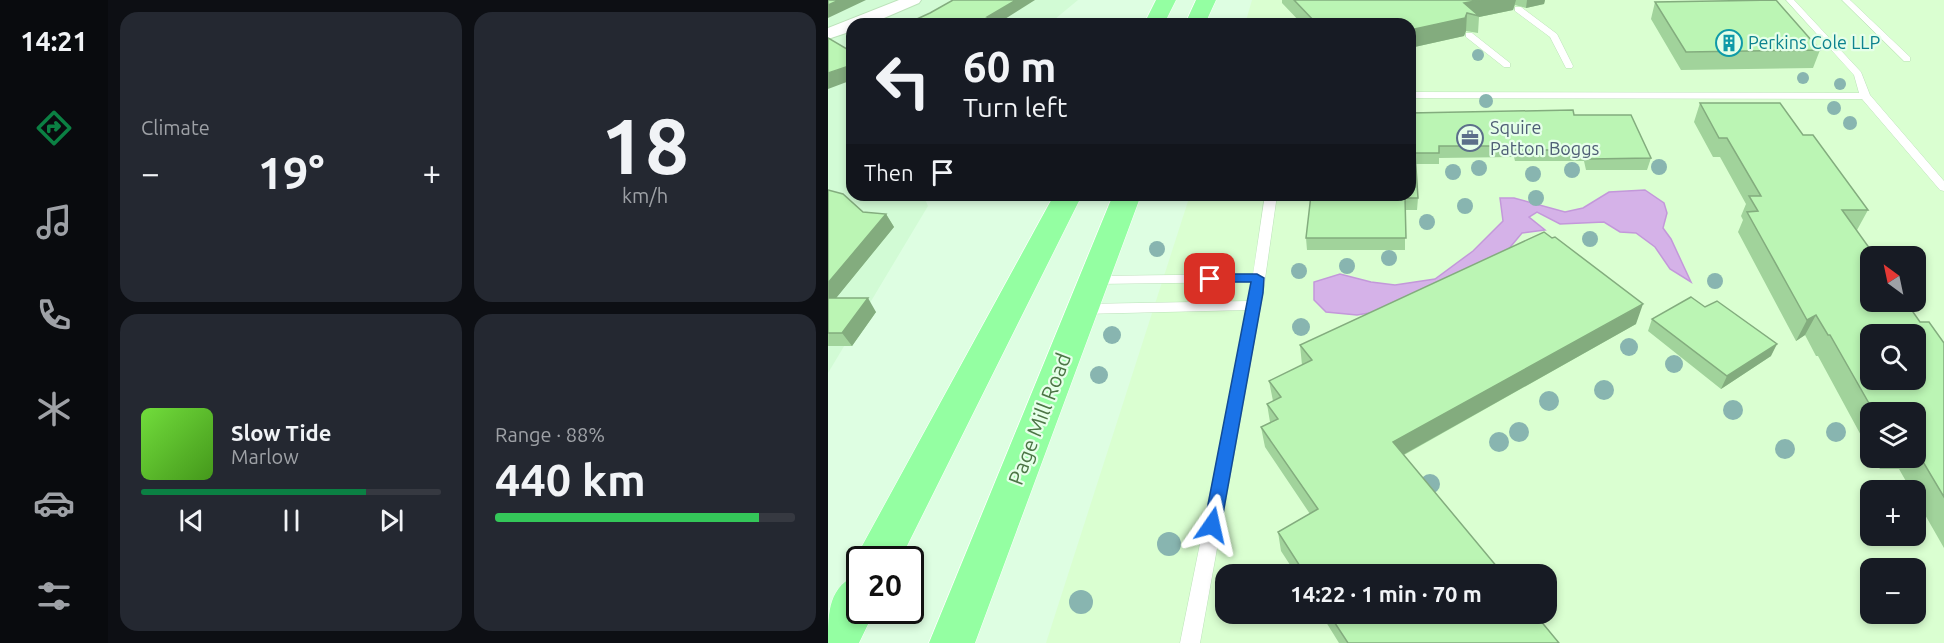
<!DOCTYPE html>
<meta charset="utf-8">
<style>
:root{--surface:#171b24;--page:#242831;--text:#f1f3f6;--muted:#9ea1a6;--line:#363941;--accent:#0b8043}
body{margin:0;font-family:Ubuntu,sans-serif;background:var(--page);color:var(--text);height:100vh;display:flex;flex-direction:column;font-size:22px;white-space:nowrap}
*{box-sizing:border-box;margin:0}
p{font-size:20px;color:var(--muted)}
.icon{flex:none;width:33px;height:33px;fill:none;stroke:currentColor;stroke-width:2;stroke-linecap:round;stroke-linejoin:round}
.map{position:relative;flex:1;overflow:hidden}
.drawer{display:flex;flex-direction:column;gap:12px;padding:12px;background:#0d0f14;width:720px}
.drawer>*{flex:none}
.top-card{position:absolute;left:18px;top:18px;width:570px;height:183px;border-radius:18px;box-shadow:0 3px 9px #0003;background:#171b24;color:var(--text);overflow:hidden}
.needle{width:39px;rotate:327deg}
.controls{position:absolute;left:1032px;top:246px;display:grid;gap:12px}
.controls a{display:grid;place-items:center;width:66px;height:66px;border-radius:12px;background:var(--surface);box-shadow:0 3px 9px #0003;font-size:30px}
.speed{position:absolute;left:18px;top:546px;display:flex;gap:12px;font-size:30px;font-weight:700;text-align:center}
.speed>*{display:grid;place-content:center;width:78px;height:78px;border-radius:50%;background:var(--surface);box-shadow:0 3px 9px #0003;line-height:1}
.speed .limit{border:3px solid #111;border-radius:9px;background:#fff;color:#111}
.pin{position:absolute;display:grid;place-items:center;width:51px;height:51px;color:#fff;margin:-26px;border-radius:12px;box-shadow:0 3px 9px #0006}
.me{position:absolute;width:66px;margin:-33px;rotate:11deg;stroke-linejoin:round;filter:drop-shadow(0 0 4px #0008)}
.turn{display:flex;align-items:center;gap:21px;height:126px;padding:0 18px;font-size:27px}
.turn .icon{width:78px;height:78px;stroke-width:2.5}
.turn b{display:block;font-size:42px;line-height:51px}
.then{display:flex;align-items:center;height:57px;padding:0 18px;background:#0003;gap:12px;font-size:22px}
.big{font-size:45px;font-weight:700;line-height:1.1}
.drawer .tile{flex:1;display:flex;flex-direction:column;justify-content:center;gap:9px;min-width:0;padding:0 21px;border-radius:18px;background:var(--page)}
.drawer .dial{align-items:center;gap:0}
.dial b{font-size:78px;line-height:1}
.song{display:flex;align-items:center;gap:18px}
.cover{width:72px;height:72px;border-radius:9px;background:linear-gradient(135deg,hsl(100 70% 55%),hsl(100 70% 35%))}
.played{height:6px;border-radius:3px;background:linear-gradient(90deg,var(--accent) 75%,var(--line) 75%)}
.keys{display:flex;justify-content:space-around;direction:ltr}
.heat{display:flex;justify-content:space-between;align-items:center;font-size:33px;direction:ltr}
.charge{height:9px;border-radius:4px;background:linear-gradient(90deg,#34c759 88%,var(--line) 0)}
.drawer .tiles{flex:1;display:grid;gap:12px;grid-template-columns:repeat(2,1fr)}
.trip{position:absolute;left:387px;top:564px;width:342px;height:60px;border-radius:18px;background:var(--surface);box-shadow:0 3px 9px #0003;font-weight:700;line-height:60px;text-align:center}
main{display:flex;flex:1;min-height:0}
.dock{display:flex;flex-direction:column;width:108px;justify-content:space-around;align-items:center;background:#090b0e;color:var(--muted)}
.dock .icon{width:42px;height:42px}
.dock .active{color:var(--accent)}
.dock b{font-size:27px;color:var(--text)}
.map>svg:first-child{display:block}
</style>
<main>
<nav class="dock">
<b>14:21</b>
<svg class="icon active" aria-label="directions" viewBox="0 0 24 24"><path d="M12 3l9 9-9 9-9-9zM9 14v-3h6M13 9l2 2-2 2"/></svg>
<svg class="icon" aria-label="music" viewBox="0 0 24 24"><path d="M9 18V5l10-2v13"/><circle cx="6" cy="18" r="3"/><circle cx="16" cy="16" r="3"/></svg>
<svg class="icon" aria-label="phone" viewBox="0 0 24 24"><path d="M5 4h4l2 5-3 2q2 4 5 5l2-3 5 2v4C11 20 4 13 5 4z"/></svg>
<svg class="icon" aria-label="climate" viewBox="0 0 24 24"><path d="M12 3v18M4 7l16 10M4 17L20 7"/></svg>
<svg class="icon" aria-label="car" viewBox="0 0 24 24"><path d="M5 17H2v-5l4-1 3-4h7l3 4 3 1v5h-3M9 17h6M6 11h13"/><circle cx="7" cy="17" r="2"/><circle cx="17" cy="17" r="2"/></svg>
<svg class="icon" aria-label="filters" viewBox="0 0 24 24"><path d="M4 7h16M4 17h16"/><circle cx="9" cy="7" r="2"/><circle cx="15" cy="17" r="2"/></svg>
</nav>
<section class="drawer">
<div class="tiles">
<div class="tile"><p>Climate</p>
<div class="heat"><a>−</a><b class="big">19°</b><a>+</a></div>
</div>
<div class="tile dial"><b>18</b><p>km/h</p></div>
<div class="tile">
<div class="song"><i class="cover"></i><div><b>Slow Tide</b><p>Marlow</p></div></div>
<div class="played"></div>
<div class="keys"><svg class="icon" aria-label="previous" viewBox="0 0 24 24"><path d="M18 5L8 12l10 7zM5 5v14"/></svg><svg class="icon" aria-label="pause" viewBox="0 0 24 24"><path d="M8 5v14M16 5v14"/></svg><svg class="icon" aria-label="next" viewBox="0 0 24 24"><path d="M6 5l10 7-10 7zM19 5v14"/></svg></div>
</div>
<div class="tile"><p>Range · 88%</p><b class="big">440 km</b><div class="charge"></div></div>
</div>
</section>
<div class="map">
<svg width="1116" height="643" viewBox="0 0 1116 643">
<rect width="100%" height="100%" fill="#defee2"/>
<path fill="#d2fbd5" d="M0,0H250L221,24H24V195H95L100,206L0,373Z"/>
<path fill="#daffd1" fill-rule="evenodd" d="M424,0H1116V643H218L362,195H582V24H417ZM1042,256H1088V302H1042ZM1042,334H1088V380H1042ZM1042,412H1088V458H1042ZM1042,490H1088V536H1042ZM1042,568H1088V614H1042ZM398,574H718V614H398Z"/>
<path fill="#d5b2e8" stroke="#c398da" stroke-width="1.5" d="M817,190L836,203L839,213L835,228L843,239L863,282L842,269L827,247L808,233L792,232L776,222L732,224L709,212L701,217L717,230L694,233L674,257L591,305L529,315L498,312L486,300V282L512,274L543,282L567,285L607,279L645,251L675,221L672,198H686L737,212L755,208L781,192Z"/>
<g fill="none" stroke-linecap="round" stroke-linejoin="round">
<defs>
<path id="service" d="M958,0H966L1033,72L1042,95L1116,181V191L1112,190L1034,99L582,98V92L1031,93L1026,75Z
M1014,0H1022L1082,57V61H1076Z
M687,7H693L729,34L745,66L744,68H738L722,37L687,11Z
M638,33H644L682,63V67H676L638,37Z
M437,195H449L435,293L372,643H352L419,310L255,314L248,309L255,304L421,301L424,282L267,284L261,280L267,276L425,274Z"/>
<path id="minor" d="M71,0H93L91,3L42,24H24V31L0,39V28Z"/>
<path id="primary" d="M328,0H348L336,24H316Z
M368,0H388L377,24H357Z
M226,195H254L72,560H32V569L27,560L34,546Z
M285,195H313L147,643H101Z
M32,573V610H47L31,643H0C0,612 0,586 32,573Z"/>
</defs>
<use href="#service" stroke="#bce2ba" stroke-width="1"/>
<use href="#minor" stroke="#bce2ba" stroke-width="2"/>
<use href="#primary" stroke="#fff" stroke-width="1"/>
<use href="#service" fill="#fff" fill-rule="evenodd"/>
<use href="#minor" fill="#fff" fill-rule="evenodd"/>
<use href="#primary" fill="#94ffa2" fill-rule="evenodd"/>
</g>
<g fill="#88b5b0">
<circle cx="650" cy="55" r="6"/>
<circle cx="975" cy="78" r="6"/>
<circle cx="1012" cy="84" r="6"/>
<circle cx="658" cy="101" r="7"/>
<circle cx="1006" cy="108" r="7"/>
<circle cx="1022" cy="123" r="7"/>
<circle cx="831" cy="167" r="8"/>
<circle cx="651" cy="168" r="8"/>
<circle cx="744" cy="170" r="8"/>
<circle cx="625" cy="172" r="8"/>
<circle cx="705" cy="174" r="8"/>
<circle cx="708" cy="198" r="8"/>
<circle cx="637" cy="206" r="8"/>
<circle cx="599" cy="222" r="8"/>
<circle cx="762" cy="239" r="8"/>
<circle cx="329" cy="249" r="8"/>
<circle cx="561" cy="258" r="8"/>
<circle cx="395" cy="264" r="8"/>
<circle cx="519" cy="266" r="8"/>
<circle cx="471" cy="271" r="8"/>
<circle cx="887" cy="281" r="8"/>
<circle cx="473" cy="327" r="9"/>
<circle cx="284" cy="335" r="9"/>
<circle cx="801" cy="347" r="9"/>
<circle cx="846" cy="364" r="9"/>
<circle cx="271" cy="375" r="9"/>
<circle cx="776" cy="390" r="10"/>
<circle cx="721" cy="401" r="10"/>
<circle cx="905" cy="410" r="10"/>
<circle cx="691" cy="432" r="10"/>
<circle cx="1008" cy="432" r="10"/>
<circle cx="671" cy="442" r="10"/>
<circle cx="957" cy="449" r="10"/>
<circle cx="602" cy="484" r="10"/>
<circle cx="341" cy="544" r="12"/>
<circle cx="253" cy="602" r="12"/>
</g>
<path fill="#a1d39b" d="M454,0H717L716,4L698,8L687,5L685,10L651,17L650,33L638,31L636,36L582,48V24H474L454,3Z
M827,2L992,50L985,68L853,70L823,19Z
M872,103L975,135L1040,210L1029,230H1028L1092,322L1116,343V548L1088,499V490H1083L1071,469H1052L1045,458H1088V412H1042V452L990,356H988L977,335L968,341L910,232L915,220L913,216L918,204L892,157H885L866,122Z
M582,113L746,115L823,158L819,170H758L756,161H687L686,157L611,158V164H588L590,198L589,210H577V250H479L478,238L582,195Z
M0,190L35,212L58,214L66,227L8,298L48,312L24,346H0Z
M877,307L943,356L893,389L820,331L824,319Z
M808,324L576,455L675,574H468L453,551L450,532L482,514L437,447L433,427L442,422L439,404L445,401L441,381L474,365L472,345Z
M493,614H707L731,643H511Z"/>
<path fill="#83ac7e" d="M11,0H38L0,18V5Z
M188,0H207L169,24H154L159,17Z
M653,0H688L685,10L651,17V16L639,13L638,31L636,36L582,48V30L636,3Z
M699,0H717L716,4L698,8Z
M24,65V80L0,89V73Z
M58,214L66,227L0,308V283Z
M40,298L48,312L24,346L14,333Z
M815,304L808,324L564,461L565,442Z
M988,315L977,335L968,341L979,320Z
M949,344L943,356L893,389L899,376Z"/>
<path fill="#bbf5b4" stroke="#83ac7e" stroke-width="1.5" fill-rule="evenodd" d="M0,0H11L0,5Z
M125,0H188L159,17L165,19L154,24H78L102,13Z
M466,0H653L636,3L651,16L639,13L637,18L582,30V24H535L534,23L527,24H489Z
M948,0L992,50L858,52L827,2Z
M0,38L24,52V65L0,73Z
M872,103H952L975,135H985L1040,210H1014L1047,256H1042V302H1078L1092,322H1101L1116,343V497L1088,450V412H1046L1002,335H1000L988,315L979,320L919,212L930,211L921,196H933L899,138H891ZM1042,334H1088V380H1042Z
M745,110L746,115H803L823,158L761,159L758,150H689L688,146H611V153H587L590,198H577L578,238H478L483,195H582V113Z
M0,190L15,194L35,212L58,214L0,283Z
M716,232L724,238L727,237L815,304L565,442L675,574H477L450,532L490,509L433,427L450,419L439,404L453,397L441,381L484,360L472,345Z
M863,297L877,307L889,301L949,344L899,376L824,319Z
M0,298H40L14,333H0Z
M501,614H707L731,643H520Z"/>
<path fill="#1a73e8" stroke="#114b97" stroke-width="1.5" d="M382,274H429L436,278L435,293L393,525L390,530L384,533L378,530L376,525L423,282H377L375,279Z"/>
<defs>
<symbol id="building-ring" viewBox="-11 -11 22 22"><circle r="9.5" fill="#e6ffe9" stroke="#0f9aa8" stroke-width="1.5"/><path d="M-4-6H4V6H1V3H-1V6H-4ZM-2.5-4.3h1.7v1.8h-1.7ZM.8-4.3h1.7v1.8H.8ZM-2.5-1h1.7V.8h-1.7ZM.8-1h1.7V.8H.8Z" fill="#0f9aa8"/></symbol>
<symbol id="office-ring" viewBox="-11 -11 22 22"><circle r="9.5" fill="#e6ffe9" stroke="#5c6f8a" stroke-width="1.5"/><path d="M-6-3h4V-5.5h4V-3h4V5H-6ZM-1-4.5V-3h2v-1.5ZM-6 0V1H6V0Z" fill="#5c6f8a"/></symbol>
</defs>
<g fill-rule="evenodd">
<use href="#building-ring" x="886" y="28" width="30" height="30"/>
<use href="#office-ring" x="627" y="123" width="30" height="30"/>
</g>
<g text-anchor="middle" stroke-width="4.5" stroke-linejoin="round" paint-order="stroke">
<g font-size="18" fill="#0d838f" stroke="#e6ffe9" text-anchor="start">
<text x="920" y="49">Perkins Cole LLP</text>
</g>
<g font-size="18" fill="#4e5e75" stroke="#e6ffe9" text-anchor="start">
<text x="662" y="134">Squire<tspan x="662" dy="21">Patton Boggs</tspan></text>
</g>
<g font-size="21" fill="#4c7545" stroke="#e6ffe9">
<text transform="translate(212 419) rotate(-69)" y="7">Page Mill Road</text>
</g>
</g>
</svg>
<div class="controls">
<a><svg class="needle" viewBox="-14 -14 28 28"><path d="M0-13l5 13h-10z" fill="#e53935"/><path d="M0 13l5-13h-10z" fill="#9ea1a6"/></svg></a>
<a><svg class="icon" aria-label="search" viewBox="0 0 24 24"><circle cx="10" cy="10" r="6"/><path d="M15 15l6 6"/></svg></a>
<a><svg class="icon" aria-label="layers" viewBox="0 0 24 24"><path d="M12 4l9 5-9 5-9-5zM3 14l9 5 9-5"/></svg></a>
<a>+</a>
<a>−</a>
</div>
<div class="speed"><div class="limit">20</div></div>
<div class="pin" style="left:382px;top:279px;background:#d93025"><svg class="icon" aria-label="arrive" viewBox="0 0 24 24"><path d="M6 21V4h12l-3 4 3 4H6"/></svg></div>
<svg class="me" style="left:384px;top:525px" viewBox="-20 -20 40 40"><path d="M0-17L14 15 0 8-14 15z" fill="#1a73e8" stroke="#fff" stroke-width="4"/></svg>
<div class="trip">14:22 · 1 min · 70 m</div>
<div class="top-card">
<div class="turn"><svg class="icon" aria-label="left" viewBox="0 0 24 24"><path d="M17 20v-9H6M10 6l-5 5 5 5"/></svg><div><b>60 m</b>Turn left</div></div>
<div class="then">Then<svg class="icon" aria-label="arrive" viewBox="0 0 24 24"><path d="M6 21V4h12l-3 4 3 4H6"/></svg></div>
</div>
</div>
</main>
